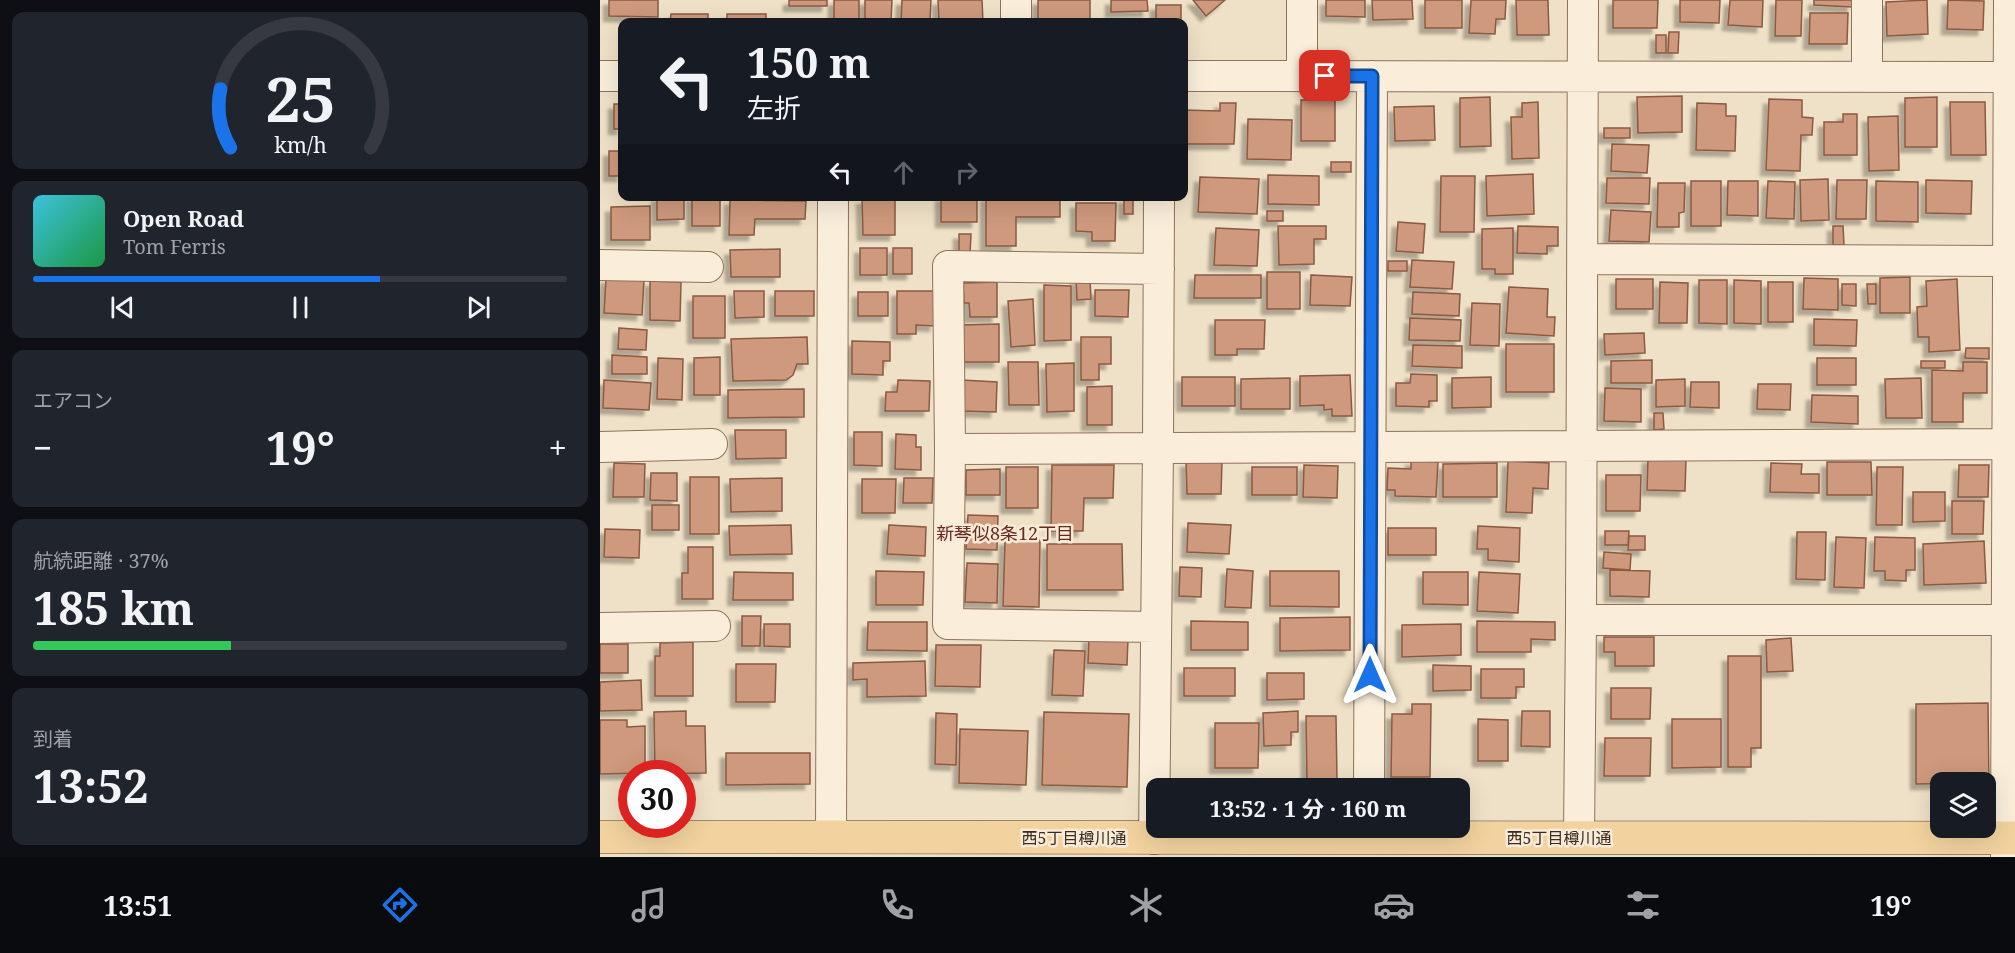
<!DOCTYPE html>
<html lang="ja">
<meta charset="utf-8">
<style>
:root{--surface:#171b24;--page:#20242c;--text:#f1f3f6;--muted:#9ea1a6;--line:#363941;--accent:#1a73e8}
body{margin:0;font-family:"Noto Serif","Noto Sans JP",serif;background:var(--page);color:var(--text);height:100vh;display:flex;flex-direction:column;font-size:22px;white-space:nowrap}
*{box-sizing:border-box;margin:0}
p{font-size:20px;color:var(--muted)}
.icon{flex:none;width:33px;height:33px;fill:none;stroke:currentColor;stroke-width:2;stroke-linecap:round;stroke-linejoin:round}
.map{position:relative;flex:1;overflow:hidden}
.side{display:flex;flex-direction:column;gap:12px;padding:12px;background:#0d0f14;width:600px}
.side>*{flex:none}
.banner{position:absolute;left:18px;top:18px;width:570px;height:183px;border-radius:12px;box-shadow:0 6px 24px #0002;background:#171b24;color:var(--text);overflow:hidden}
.buttons{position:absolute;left:1330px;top:772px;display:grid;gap:12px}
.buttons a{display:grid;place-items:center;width:66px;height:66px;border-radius:12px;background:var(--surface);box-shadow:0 6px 24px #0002;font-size:30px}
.speed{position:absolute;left:18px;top:760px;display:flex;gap:12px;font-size:30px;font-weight:700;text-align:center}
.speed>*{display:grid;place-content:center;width:78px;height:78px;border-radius:50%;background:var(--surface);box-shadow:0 6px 24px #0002;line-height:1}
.speed .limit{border:9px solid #d22;background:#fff;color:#111}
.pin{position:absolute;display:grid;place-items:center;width:51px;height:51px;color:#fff;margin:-26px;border-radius:12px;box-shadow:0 3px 9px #0006}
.me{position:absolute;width:66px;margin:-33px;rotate:0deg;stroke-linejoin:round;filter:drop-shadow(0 0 4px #0008)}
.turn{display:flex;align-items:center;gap:21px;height:126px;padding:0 30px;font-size:27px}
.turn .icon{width:78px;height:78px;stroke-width:2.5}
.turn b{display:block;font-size:42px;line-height:51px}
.lanes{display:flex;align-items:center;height:57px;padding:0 30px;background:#0003;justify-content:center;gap:30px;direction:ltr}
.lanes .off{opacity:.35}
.big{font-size:45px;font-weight:700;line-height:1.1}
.side .card{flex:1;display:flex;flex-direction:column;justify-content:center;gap:9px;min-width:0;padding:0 21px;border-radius:12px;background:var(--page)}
.side .dial{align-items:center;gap:0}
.dial svg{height:156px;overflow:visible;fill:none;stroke:var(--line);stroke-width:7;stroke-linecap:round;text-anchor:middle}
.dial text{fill:var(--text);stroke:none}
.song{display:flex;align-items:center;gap:18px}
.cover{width:72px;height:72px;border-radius:9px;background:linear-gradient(135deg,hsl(190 70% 55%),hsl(140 70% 35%))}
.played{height:6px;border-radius:3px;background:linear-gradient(90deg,var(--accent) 65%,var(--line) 65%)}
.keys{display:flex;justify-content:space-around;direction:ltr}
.heat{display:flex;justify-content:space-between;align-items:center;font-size:33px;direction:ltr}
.charge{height:9px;border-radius:4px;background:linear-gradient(90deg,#34c759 37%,var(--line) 0)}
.trip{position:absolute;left:546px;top:778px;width:324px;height:60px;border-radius:12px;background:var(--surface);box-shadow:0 6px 24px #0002;font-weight:700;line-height:60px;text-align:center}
.menu{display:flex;height:96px;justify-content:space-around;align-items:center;background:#090b0e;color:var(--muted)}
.menu .icon{width:42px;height:42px}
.menu .active{color:var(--accent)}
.menu b{font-size:27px;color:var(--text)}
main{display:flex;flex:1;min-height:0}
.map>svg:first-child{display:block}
</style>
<main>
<section class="side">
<div class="card dial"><svg viewBox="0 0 100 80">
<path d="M14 69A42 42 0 1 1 86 69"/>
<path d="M14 69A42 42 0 0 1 9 39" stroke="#1a73e8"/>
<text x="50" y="56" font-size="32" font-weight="700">25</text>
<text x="50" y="72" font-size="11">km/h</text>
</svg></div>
<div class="card">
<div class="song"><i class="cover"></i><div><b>Open Road</b><p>Tom Ferris</p></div></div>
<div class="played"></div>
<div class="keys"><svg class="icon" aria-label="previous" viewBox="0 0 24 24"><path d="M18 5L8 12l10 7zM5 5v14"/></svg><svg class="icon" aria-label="pause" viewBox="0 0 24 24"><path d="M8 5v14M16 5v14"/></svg><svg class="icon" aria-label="next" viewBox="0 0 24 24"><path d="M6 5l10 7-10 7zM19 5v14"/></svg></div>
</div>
<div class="card"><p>エアコン</p>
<div class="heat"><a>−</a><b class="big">19°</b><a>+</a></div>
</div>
<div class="card"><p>航続距離 · 37%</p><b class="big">185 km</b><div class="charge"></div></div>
<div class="card"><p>到着</p><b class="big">13:52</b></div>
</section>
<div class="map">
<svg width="1415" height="857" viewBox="0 0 1415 857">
<defs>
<filter id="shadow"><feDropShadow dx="-5.5" dy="5.5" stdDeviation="1.5" flood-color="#0004"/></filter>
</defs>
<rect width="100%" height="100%" fill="#efe1c7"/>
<path fill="#ce997c" stroke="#8b5a41" stroke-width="1.5" filter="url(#shadow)" d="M9,0H58V17L9,16Z
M189,0H227V6H189Z
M234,0H259V22H234Z
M265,0H292L291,22H265Z
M302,0H331L330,22H301Z
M338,0H382L383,22H339Z
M438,0H490V22L438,21Z
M511,0H547L548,11L511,12Z
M593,0H625L606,16Z
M726,0H765V17L726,16Z
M772,0H812L813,19L773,20Z
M825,0H862V28H825Z
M871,0H906L905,19H896L895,34L869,33Z
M916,0H948L949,35H917Z
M1013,0H1058L1057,28H1013Z
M1080,0H1120L1119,23L1080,22Z
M1130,0H1163L1162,27L1128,25Z
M1176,0H1202L1201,36H1175Z
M1214,0H1253L1252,7L1214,5Z
M1327,0L1328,34L1287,36L1286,2Z
M1348,0L1384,1L1383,30L1347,29Z
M556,5H581V22H556Z
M1210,13H1248L1247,44H1209Z
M71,14H108V22H70Z
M127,14H166V22H127Z
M1069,32H1079L1078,53H1068Z
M1056,35H1066V53H1056Z
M1082,96V132L1038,133L1037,97Z
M890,97L891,146L860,147V98Z
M1337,97V147H1305V98Z
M735,99V141H701V100Z
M1169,99L1202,100V117L1213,118L1212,135H1201L1200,171L1166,170Z
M938,102L939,158L912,159L911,117H922V103Z
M1350,102H1385L1386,155H1351Z
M620,103H636L634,144H584V110L620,111Z
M1097,103L1126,104V116H1136L1135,151L1096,150Z
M14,104H22V129H14Z
M834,106L835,140L795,141L794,107Z
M1243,114H1257V155H1224V122H1243Z
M1298,116L1299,170L1269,171L1268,117Z
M648,119L692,120L691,160L647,159Z
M1004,128H1030V138H1004Z
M1012,144L1049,145L1047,173L1011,171Z
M9,151H22V176H9Z
M731,162H751V172H731Z
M933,174L934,214L887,216L886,176Z
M668,175L719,176V205L668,204Z
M841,176H875L874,232H840Z
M600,177L659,179L657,214L598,212Z
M1007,178H1050L1049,204L1006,203Z
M1228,179L1229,220L1201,221L1200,180Z
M1237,180H1267L1266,219H1236Z
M1326,180L1372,181L1371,214L1326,213Z
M1091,181H1121V226H1091Z
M1128,181H1158V216L1127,215Z
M1168,181L1195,182L1194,219L1166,218Z
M1276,181L1318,182V222L1276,221Z
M1058,183H1085L1084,212L1079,213V227H1057Z
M57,196H84V219L57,220Z
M92,196H120V226H92Z
M341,196H377V222H341Z
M386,196H460V217H416V246H386Z
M524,198H533V214H524Z
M262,199H295V235H263Z
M130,200L206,201L205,219H155L154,235H129Z
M476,203H516L515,241H492V232L476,231Z
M50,206V240H11V207Z
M1011,210L1051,212L1049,242L1009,241Z
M667,211H683V221H667Z
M798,222L825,224L823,253L796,251Z
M678,226H726V239H714V264L679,265Z
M918,226L958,227V246H947V254L917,253Z
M1233,226H1243L1244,245H1233Z
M616,228L659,230L657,266L614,265Z
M913,228V274H895V269H882V229Z
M359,234H371L370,254H359Z
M260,248H287V275H260Z
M293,248H312V274H293Z
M180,249V277H131L130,250Z
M812,260L854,262L852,289L810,287Z
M788,261H807V271H788Z
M667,272H700V309H667Z
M595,275H661V298H594Z
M711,275L752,277L750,306L710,305Z
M1310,277V313H1280V278Z
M6,278L44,280L42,315L4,313Z
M1204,278L1238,279V310L1203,309Z
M476,279H490L491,299L477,300Z
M1016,279H1053V309H1016Z
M1357,279L1360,350L1329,352V337H1318L1317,307L1327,306L1326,281Z
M1099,280H1127V324L1099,323Z
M1134,280L1161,281V324L1134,323Z
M50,281L81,282L80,321L50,320Z
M397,282V317H370L369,303H364L363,283Z
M1060,282L1088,283L1087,323H1059Z
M1168,282H1193V322H1168Z
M1242,284H1256V306L1242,305Z
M1267,284H1276V304H1268Z
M444,285L471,286V340L444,341Z
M909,287L948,289L947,317H955L954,336L906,333Z
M495,290H529L528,317L495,316Z
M134,291H164V317L135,318Z
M175,291H214V316H175Z
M297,291H335V326L316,325V334H297Z
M258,292H288V316H258Z
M813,292L860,294L859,316L812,314Z
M93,296H125V338H93Z
M433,299L435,345L411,347L408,301Z
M872,303L900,304L899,346L870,345Z
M810,318L861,320L860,341L809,340Z
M1214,319L1257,320L1256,346L1214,345Z
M615,320H665L664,349H637V355H615Z
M399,324V362H361V325Z
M19,328L47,330L46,350L18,349Z
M1044,333L1045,353L1005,355L1004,334Z
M207,337L208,364H197L193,375L186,380L133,381L131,339Z
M481,337H511V364H499V380H481Z
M252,341L290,342V361H283V375L252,374Z
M906,344H954V392H906Z
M813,345L862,346V368L812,366Z
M1366,348H1389V359L1365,358Z
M12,355L47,357V374H12Z
M120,357V395H94V358Z
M58,358L83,359L82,400L57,399Z
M1217,358H1256V385H1217Z
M1052,360V383H1011V361Z
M1321,361H1345V368H1321Z
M408,362H438L439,405H409Z
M1363,362H1387V393H1363V422H1332V370L1363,371Z
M474,363V411L447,412L446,364Z
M811,374L837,375V401H829V407L796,406V383H810Z
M750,375L752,416H732V409L724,410V405L700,406V376Z
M582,377H635V406H582Z
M891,377V407L852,408V378Z
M690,378V409H641V379Z
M1321,378L1322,418H1286L1285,379Z
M1085,379V406L1056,407V380Z
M4,380L51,383L49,410L3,408Z
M298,380L330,381L329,411H285L286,392H297Z
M362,380L397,382L396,412L361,411Z
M1091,382H1119V408L1090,407Z
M1158,384H1191L1190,410L1157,409Z
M512,386V425H487V387Z
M1005,388L1041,389V422L1004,421Z
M204,389V417L128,418V390Z
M1212,395L1258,396V424L1211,422Z
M1054,413H1063L1064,429L1054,430Z
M135,430H186V458L136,459Z
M254,432H282V466L254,465Z
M296,434L316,435V447H321V470L295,469Z
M1048,458L1086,459L1085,491L1047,490Z
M811,460L838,462L836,497L795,496V490H787L788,468L811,469Z
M908,461L949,463L948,489L933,488L932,513L906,512Z
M586,462H622L621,494H587Z
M1227,462H1271L1272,495H1227Z
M14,463L45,464L44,497H13Z
M897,463V497H843V464Z
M1171,463L1202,464L1201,474H1219V493L1170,492Z
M452,465H514L513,498H484L483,531H451Z
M704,465L738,466L737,498L703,497Z
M1359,465H1389L1388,497H1358Z
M406,467H438V508H406Z
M652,467H697V495H652Z
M1277,467H1303L1302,525H1276Z
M400,469V495H366V470Z
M51,473H77V501L50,500Z
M1006,475H1041L1040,511H1006Z
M90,477H119V534H90Z
M182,478V511L131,512L130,479Z
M304,478H333L332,503H303Z
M262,479H296L295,513H262Z
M1313,492H1345V521L1313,522Z
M1352,501H1384L1383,534H1352Z
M52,505H79V530H52Z
M368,515L398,516L397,550L366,549Z
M588,523L631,525L629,554L587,552Z
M191,525L192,554L130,555L129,526Z
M289,525L326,527L325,556L287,554Z
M878,526L920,528L919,562L888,560V549H877Z
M788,528H836V555H788Z
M5,529L40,530L39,558L4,557Z
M1005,531H1029L1028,545H1005Z
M1197,532H1226L1225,580L1196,579Z
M1029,536H1045V550H1028Z
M1236,537L1266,538L1264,588L1234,587Z
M1275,537L1315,538V570H1306V581L1285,580V571H1274Z
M405,540H440L439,607L403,606Z
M1384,541L1386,583L1324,585L1323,544Z
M447,544H522L523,590H447Z
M88,547H113V599H82V573H88Z
M1004,552L1031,554L1030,570L1003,568Z
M367,563L398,564L397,603L365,602Z
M580,567L602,568L601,597L579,596Z
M627,569L653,571L651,608L625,607Z
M1010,570L1050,571L1049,597L1010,596Z
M276,571L324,572L323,605H276Z
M670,571H739V607L670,606Z
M134,572L193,573V600H133Z
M823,572H868V605L823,604Z
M879,572L920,574L918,613L877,611Z
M142,616H161L160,646H142Z
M750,617V650L680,651V618Z
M591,621L648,622V650H591Z
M877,621L955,622V640L931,639V652H877Z
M268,622H327V651L267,650Z
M164,624H190V647L164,646Z
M861,624V655L802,657V625Z
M489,637L528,639L527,665L488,663Z
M1004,637H1054V666H1015V652H1004Z
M1191,638L1193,671L1167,672L1166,640Z
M93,642V696H55V656H60V643Z
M0,644H28V673H0Z
M336,645H381L380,687L335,686Z
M454,650L485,651L483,696L452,695Z
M1128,656H1161V748H1151V767H1128Z
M325,661L326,696L267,697V679L253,680V663Z
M136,664H176L175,702H136Z
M833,665L871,666V690L833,691Z
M584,668H635V696H584Z
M881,669H924V687H916V698H881Z
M667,673H704V699L667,700Z
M41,680L42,710L0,711V682Z
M1011,688H1051L1050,719H1011Z
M1388,703L1389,783L1316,784V704Z
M812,704H831L830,777H791L792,714H812Z
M86,711V726H105L106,773L55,774L54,712Z
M698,711V732H691V745L664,746L663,713Z
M922,711H950V747L921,746Z
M444,712L529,714L527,787L442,785Z
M336,713L357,714L356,765L335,764Z
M706,716H736L737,781L707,782Z
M878,719L908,720V761H878Z
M1072,719H1121V767L1072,768Z
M0,720H27V727L45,726V773L0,774Z
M615,723H659L658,768H615Z
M360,729L428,731L426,785L359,783Z
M1005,738H1051L1050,776H1004Z
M126,753H210V784L126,785Z"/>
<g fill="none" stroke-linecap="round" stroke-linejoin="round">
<defs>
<path id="minor" d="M416,0V22
M702,0V76
M1267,0V77
M0,76H22
M584,76L1415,77
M983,259L1409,261
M0,265L108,267
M0,447L112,444
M350,449L1407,444
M981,620H1406
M555,627L348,624L350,449L348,266L559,269
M0,628L115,626
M769,789L772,76
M231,837L233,196
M979,838L981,620L983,0
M554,839L558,449L559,196
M1406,857L1409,0"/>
<path id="major" d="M0,837L1415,838"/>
</defs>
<use href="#minor" stroke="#8c725c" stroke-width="32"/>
<use href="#major" stroke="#5a4130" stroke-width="34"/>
<use href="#minor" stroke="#faeedb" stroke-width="30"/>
<use href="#major" stroke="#f2d39f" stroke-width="33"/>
</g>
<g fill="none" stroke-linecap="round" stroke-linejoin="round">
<defs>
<path id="route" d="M725,76H772L770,675"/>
</defs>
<use href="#route" stroke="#114b97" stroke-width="15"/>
<use href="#route" stroke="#1a73e8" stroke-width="10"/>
</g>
<g text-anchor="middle" stroke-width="5" stroke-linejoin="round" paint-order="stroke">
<g font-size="16" fill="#3c2b20" stroke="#f7ebd7">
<text x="474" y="844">西5丁目樽川通</text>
<text x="959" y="844">西5丁目樽川通</text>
</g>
<g font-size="18" fill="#69291e" stroke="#f7ebd7">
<text x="405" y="540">新琴似8条12丁目</text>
</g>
</g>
</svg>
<div class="buttons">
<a><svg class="icon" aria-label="layers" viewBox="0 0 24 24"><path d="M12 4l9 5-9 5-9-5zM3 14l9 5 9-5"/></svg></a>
</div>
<div class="speed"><div class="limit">30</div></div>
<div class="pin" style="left:725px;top:76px;background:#d93025"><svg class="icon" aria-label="arrive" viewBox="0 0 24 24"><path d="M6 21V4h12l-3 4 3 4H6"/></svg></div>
<svg class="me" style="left:770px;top:675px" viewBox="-20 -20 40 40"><path d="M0-17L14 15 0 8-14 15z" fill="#1a73e8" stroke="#fff" stroke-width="4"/></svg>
<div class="trip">13:52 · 1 分 · 160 m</div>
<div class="banner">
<div class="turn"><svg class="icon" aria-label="left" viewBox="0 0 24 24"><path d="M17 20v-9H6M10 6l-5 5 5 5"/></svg><div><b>150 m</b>左折</div></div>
<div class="lanes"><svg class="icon" aria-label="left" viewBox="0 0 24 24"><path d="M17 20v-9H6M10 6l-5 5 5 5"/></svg><svg class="icon off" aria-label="ahead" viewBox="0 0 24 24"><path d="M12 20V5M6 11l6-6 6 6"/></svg><svg class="icon off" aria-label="right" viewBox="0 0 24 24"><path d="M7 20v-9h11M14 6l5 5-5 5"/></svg></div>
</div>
</div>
</main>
<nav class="menu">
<b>13:51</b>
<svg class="icon active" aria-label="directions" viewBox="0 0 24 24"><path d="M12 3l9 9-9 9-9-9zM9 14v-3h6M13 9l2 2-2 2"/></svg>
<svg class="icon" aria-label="music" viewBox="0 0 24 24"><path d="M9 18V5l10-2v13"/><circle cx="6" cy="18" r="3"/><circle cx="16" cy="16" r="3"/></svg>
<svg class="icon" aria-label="phone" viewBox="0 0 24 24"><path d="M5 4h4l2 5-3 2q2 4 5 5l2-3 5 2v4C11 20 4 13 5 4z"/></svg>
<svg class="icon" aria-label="climate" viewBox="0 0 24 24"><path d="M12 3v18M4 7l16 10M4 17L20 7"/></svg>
<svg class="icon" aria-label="car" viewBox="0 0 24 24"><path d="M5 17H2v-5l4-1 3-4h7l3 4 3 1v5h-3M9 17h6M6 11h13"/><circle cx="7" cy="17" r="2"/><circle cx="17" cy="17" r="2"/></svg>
<svg class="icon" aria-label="filters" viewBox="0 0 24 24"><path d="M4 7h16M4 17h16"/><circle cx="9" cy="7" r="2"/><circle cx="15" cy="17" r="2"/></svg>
<b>19°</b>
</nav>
